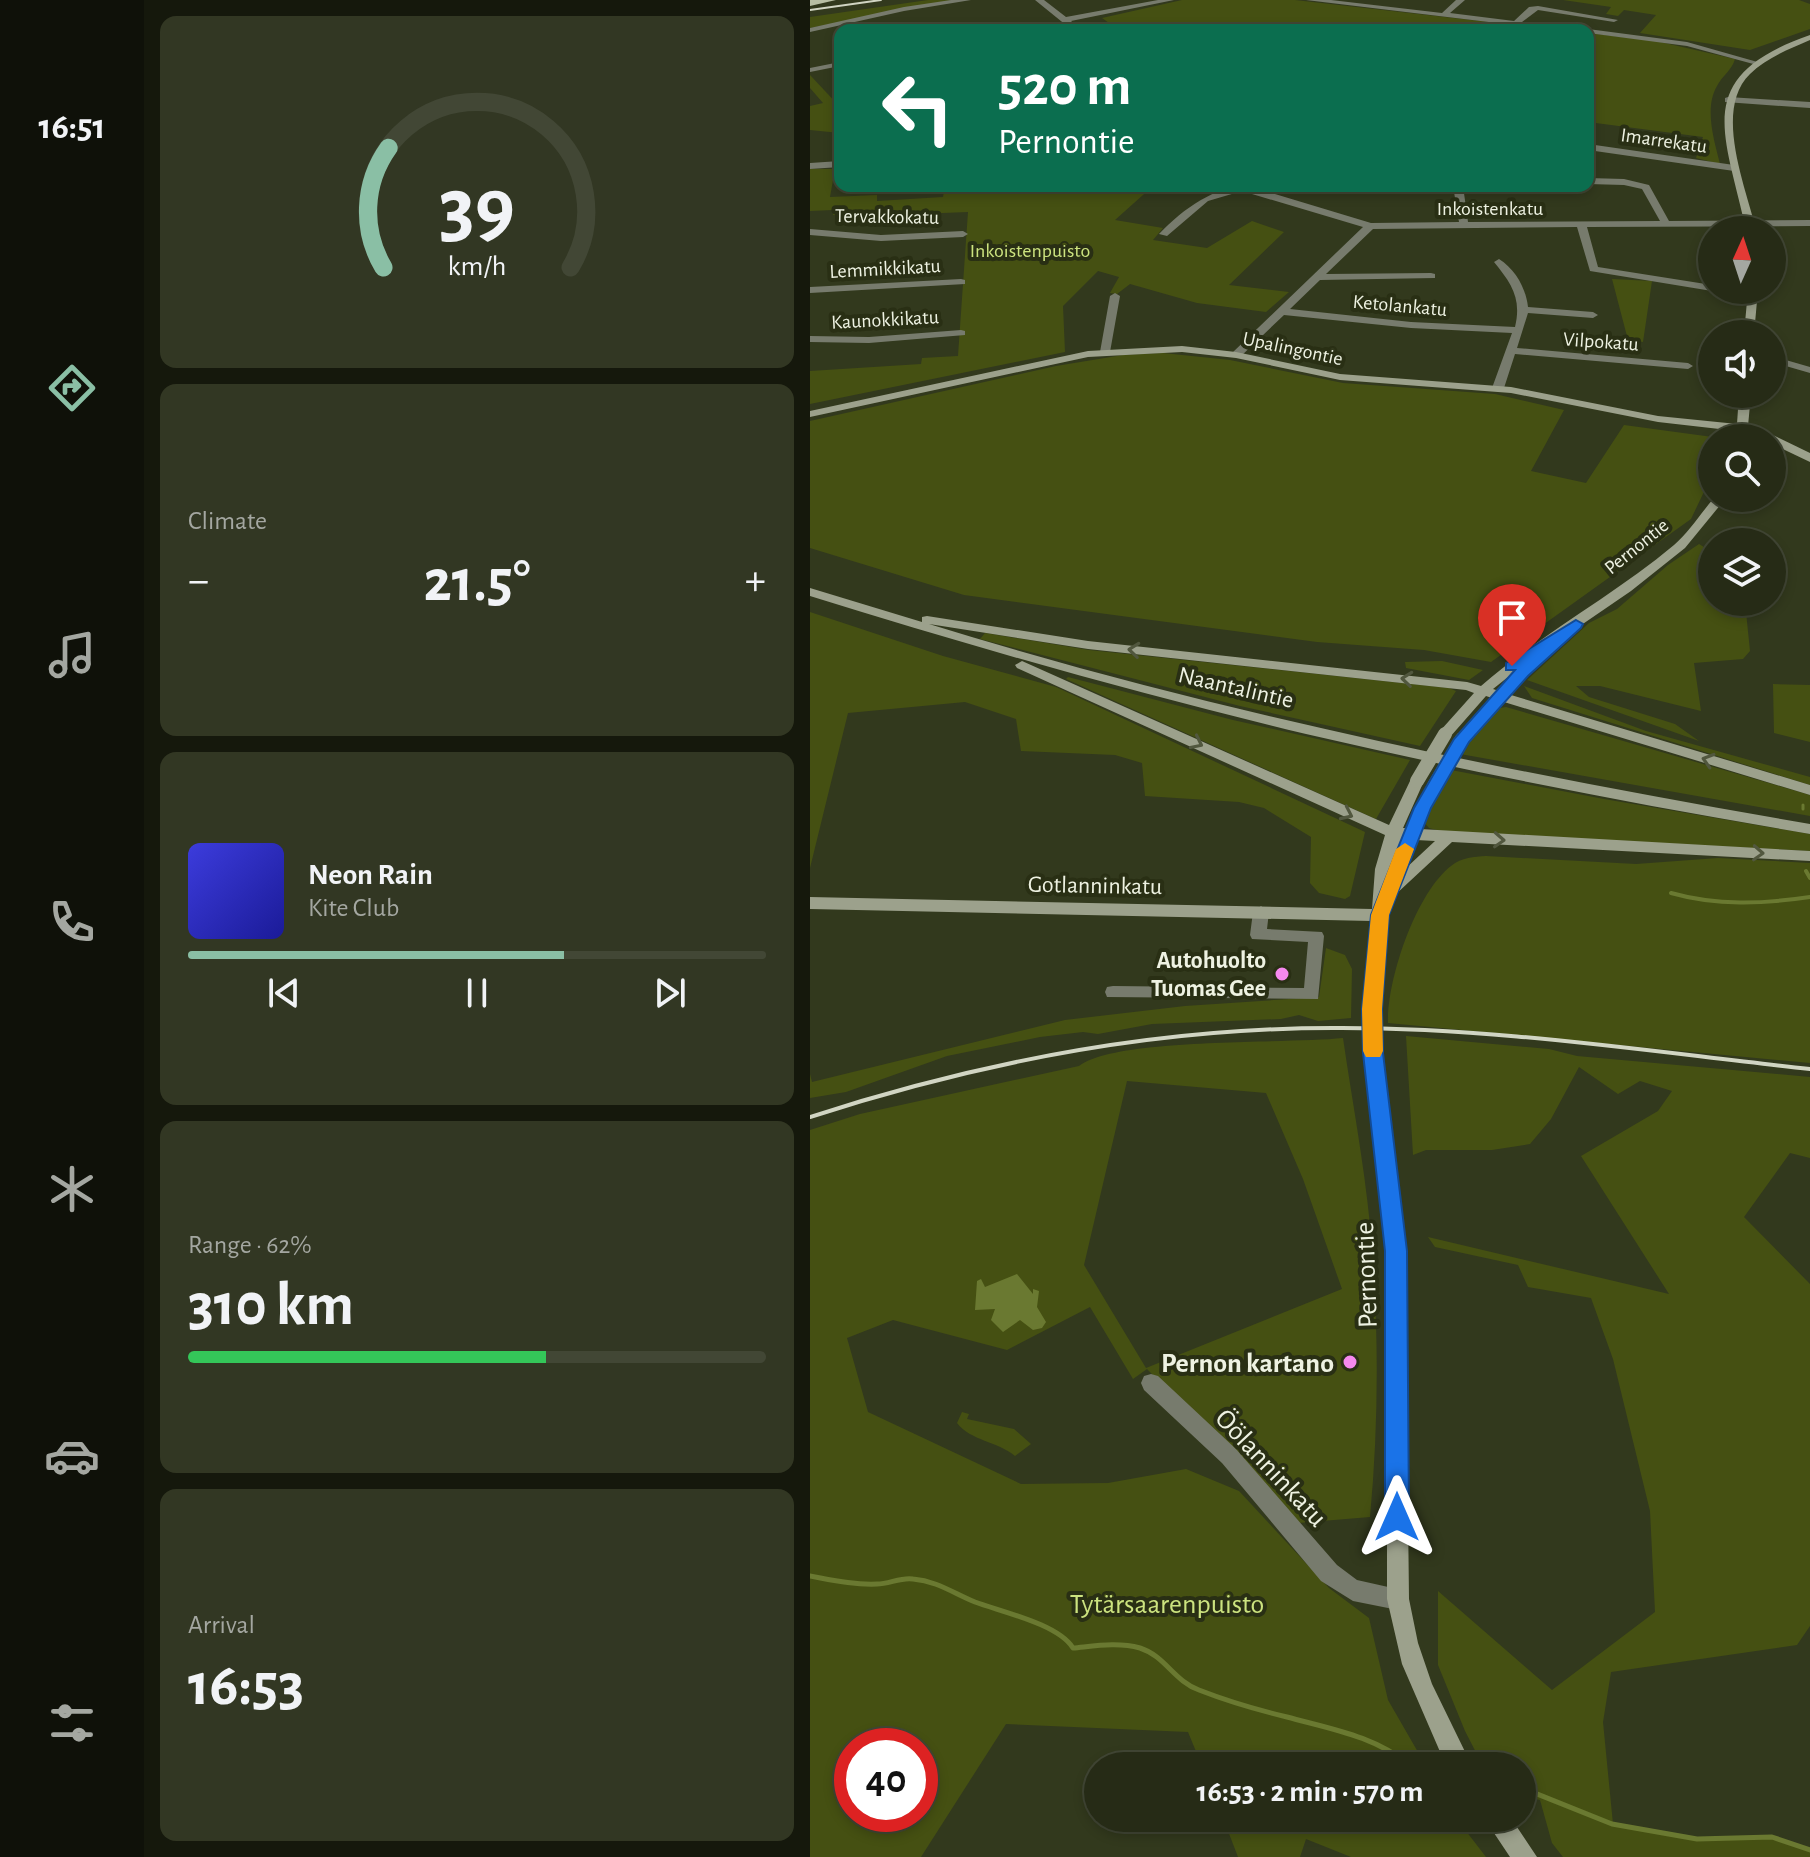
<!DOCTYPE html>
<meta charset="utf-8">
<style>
:root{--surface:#262b16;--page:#323723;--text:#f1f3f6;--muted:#a4a7a1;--line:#424735;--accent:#8abfa5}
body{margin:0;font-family:"Alegreya Sans",sans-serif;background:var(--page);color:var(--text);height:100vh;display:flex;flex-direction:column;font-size:30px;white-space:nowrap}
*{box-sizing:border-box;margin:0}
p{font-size:26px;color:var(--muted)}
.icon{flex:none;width:44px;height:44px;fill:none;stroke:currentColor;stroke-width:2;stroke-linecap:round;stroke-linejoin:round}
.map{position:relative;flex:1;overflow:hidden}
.sheet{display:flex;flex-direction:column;gap:16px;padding:16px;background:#15180c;width:666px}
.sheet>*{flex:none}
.banner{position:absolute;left:24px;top:24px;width:760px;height:168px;border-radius:16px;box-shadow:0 4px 12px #0003,0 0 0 2px var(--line);background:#0b6e4f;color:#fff;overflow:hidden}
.needle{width:52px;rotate:3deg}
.fabs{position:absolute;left:888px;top:216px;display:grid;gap:16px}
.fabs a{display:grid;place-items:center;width:88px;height:88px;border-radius:50%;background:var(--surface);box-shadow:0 4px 12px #0003,0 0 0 2px var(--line);font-size:40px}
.speed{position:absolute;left:24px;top:1728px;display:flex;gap:16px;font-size:40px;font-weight:700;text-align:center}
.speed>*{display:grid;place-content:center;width:104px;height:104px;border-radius:50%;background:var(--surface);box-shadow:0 4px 12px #0003,0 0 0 2px var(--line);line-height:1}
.speed .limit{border:12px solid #d22;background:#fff;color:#111}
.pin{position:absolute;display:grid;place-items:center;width:68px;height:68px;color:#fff;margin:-82px -34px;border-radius:50% 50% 50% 0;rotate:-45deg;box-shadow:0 0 8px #0007}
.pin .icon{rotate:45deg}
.me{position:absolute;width:88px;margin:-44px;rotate:0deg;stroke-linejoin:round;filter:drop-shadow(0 0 6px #0008)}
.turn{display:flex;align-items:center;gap:28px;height:168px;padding:0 32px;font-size:36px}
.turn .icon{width:104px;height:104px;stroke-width:2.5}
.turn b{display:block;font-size:56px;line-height:68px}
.big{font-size:60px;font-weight:700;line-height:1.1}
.sheet .tile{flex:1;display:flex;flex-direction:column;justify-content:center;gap:12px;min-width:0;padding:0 28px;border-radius:16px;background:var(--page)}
.sheet .dial{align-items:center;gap:0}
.dial svg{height:208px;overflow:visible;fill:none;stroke:var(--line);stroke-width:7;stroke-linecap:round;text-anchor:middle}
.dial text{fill:var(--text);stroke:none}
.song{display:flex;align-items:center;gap:24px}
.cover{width:96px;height:96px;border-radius:12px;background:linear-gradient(135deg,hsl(240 70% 55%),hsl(240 70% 35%))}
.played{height:8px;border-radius:4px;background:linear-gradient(90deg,var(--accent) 65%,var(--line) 65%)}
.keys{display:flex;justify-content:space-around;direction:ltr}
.heat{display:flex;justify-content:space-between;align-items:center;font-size:44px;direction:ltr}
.charge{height:12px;border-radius:6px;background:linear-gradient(90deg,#34c759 62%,var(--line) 0)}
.trip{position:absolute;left:274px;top:1752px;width:452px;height:80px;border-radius:40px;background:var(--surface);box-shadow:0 4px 12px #0003,0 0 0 2px var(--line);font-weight:700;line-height:80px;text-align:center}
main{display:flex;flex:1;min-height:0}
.tab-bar{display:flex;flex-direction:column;width:144px;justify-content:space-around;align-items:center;background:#0f1109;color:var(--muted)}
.tab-bar .icon{width:56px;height:56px}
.tab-bar .on{color:var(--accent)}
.tab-bar b{font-size:36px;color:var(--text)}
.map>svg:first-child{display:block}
</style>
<main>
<nav class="tab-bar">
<b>16:51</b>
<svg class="icon on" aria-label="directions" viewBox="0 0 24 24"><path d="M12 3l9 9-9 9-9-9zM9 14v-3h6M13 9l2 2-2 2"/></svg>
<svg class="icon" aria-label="music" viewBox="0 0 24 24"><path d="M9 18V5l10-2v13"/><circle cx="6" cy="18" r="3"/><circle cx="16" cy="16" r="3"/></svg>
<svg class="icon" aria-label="phone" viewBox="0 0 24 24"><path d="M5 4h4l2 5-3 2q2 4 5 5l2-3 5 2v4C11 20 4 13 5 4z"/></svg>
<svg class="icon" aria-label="climate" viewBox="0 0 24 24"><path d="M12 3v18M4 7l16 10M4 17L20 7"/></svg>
<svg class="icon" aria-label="car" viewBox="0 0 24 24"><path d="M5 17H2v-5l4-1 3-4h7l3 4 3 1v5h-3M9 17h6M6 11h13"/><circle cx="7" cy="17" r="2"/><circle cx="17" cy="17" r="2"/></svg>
<svg class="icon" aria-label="filters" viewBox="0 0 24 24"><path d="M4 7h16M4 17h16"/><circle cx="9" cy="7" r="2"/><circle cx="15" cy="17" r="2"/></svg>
</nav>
<section class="sheet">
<div class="tile dial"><svg viewBox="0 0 100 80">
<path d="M14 69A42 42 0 1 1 86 69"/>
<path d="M14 69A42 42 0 0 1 16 23" stroke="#8abfa5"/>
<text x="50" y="56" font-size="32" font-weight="700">39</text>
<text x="50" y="72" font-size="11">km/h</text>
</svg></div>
<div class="tile"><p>Climate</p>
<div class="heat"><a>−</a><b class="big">21.5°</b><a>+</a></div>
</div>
<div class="tile">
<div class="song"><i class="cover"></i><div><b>Neon Rain</b><p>Kite Club</p></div></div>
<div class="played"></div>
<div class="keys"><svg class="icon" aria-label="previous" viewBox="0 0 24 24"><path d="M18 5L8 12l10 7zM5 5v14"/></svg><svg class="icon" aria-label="pause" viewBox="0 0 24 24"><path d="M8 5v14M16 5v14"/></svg><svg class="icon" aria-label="next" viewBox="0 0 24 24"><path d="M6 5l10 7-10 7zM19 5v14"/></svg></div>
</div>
<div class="tile"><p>Range · 62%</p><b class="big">310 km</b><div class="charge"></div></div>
<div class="tile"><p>Arrival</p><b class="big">16:53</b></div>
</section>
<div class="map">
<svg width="1000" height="1857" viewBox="0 0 1000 1857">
<rect width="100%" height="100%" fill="#32391d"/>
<path fill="#455012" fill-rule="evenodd" d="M118,0H146L0,28V17Z
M372,0H485L748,30H520L505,24L489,30H309L292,18Z
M753,0H989L1000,4V29L940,50L830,33L846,15L814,10L808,16L796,14L801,7Z
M778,33L846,41L925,59C922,70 912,76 907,86C894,108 904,140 910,164L886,158L893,137L778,122Z
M0,75L30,107V133L0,130V106L13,103L0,88Z
M0,169H25L20,197L67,195V201L133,197L135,186H343L305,220L353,228L343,240L397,248L442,221L474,232L419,285L479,292L456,312L387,303L320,284L307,294L300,293L309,277L288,271L253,306L255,352L0,404V371L111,364L112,358L148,356L158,212L56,216V213L23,215V210L0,211Z
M802,279L842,281L833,342L818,340Z
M353,353L420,360L533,383L685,394L754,410L721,471L776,483L814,425L910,438H902V475L881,519L681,662L614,650L507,642L154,595L0,548V421L246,366L313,355Z
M889,544L902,552V602H935L940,651L933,659L884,663L891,711L790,686H766L779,697L865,724L889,741L717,680L779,623L807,609L858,565Z
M0,612L133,656L246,687L555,832L540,896L535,899L509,893L500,883L501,837L454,808L429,802L335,796L332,763L305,755L211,751L206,719L155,702L38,713L0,868Z
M175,633L279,650L639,688L646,691L610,746L430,706L170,639Z
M632,661L673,670L659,680L596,668L595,662Z
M258,677L423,720L600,760L566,819L256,679Z
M963,684L1000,685V742L964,733Z
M714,686L836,731L1000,777V785L722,698Z
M696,707L1000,795V816L650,754L684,709Z
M641,770L794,799L1000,834V851L635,832L619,828L613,821Z
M676,856L826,864L908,858L1000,863V1063L578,1023C577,979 606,893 641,866C652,857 664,857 676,856Z
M516,948L535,955L542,969L541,1018L508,1021L489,1015L471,1019L342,1024L288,1034L273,1032L230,1037L137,1056L36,1092L0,1098V1074L2,1082L255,1020L375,1006L509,997Z
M596,1036L739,1049L767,1056L1000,1077V1158L980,1153L934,1217L1000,1284V1626L987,1645L801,1672L793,1722L803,1824L887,1839L962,1837L1000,1850V1857H753L742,1843L730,1800L712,1796V1766H673L655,1731L628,1665V1591L742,1690L845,1612L840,1511L803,1359L781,1298L718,1287L708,1265L625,1247L618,1237L859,1294L771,1156L848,1111L862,1091L830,1081L808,1094L769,1067L741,1119L720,1144L682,1150H616L603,1155Z
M533,1038C542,1100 554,1163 560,1225C569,1321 569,1421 560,1517L488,1523L337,1369L323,1379L280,1307L197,1350L83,1320L37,1338L58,1412L211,1484L298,1483L376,1469L429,1491L519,1588L559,1618L578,1700L616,1766H392L378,1732L196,1724L111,1857H0V1130L50,1114L269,1066C306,1037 479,1044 533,1038ZM317,1081L456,1093L493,1179L532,1289L336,1368L274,1265ZM42,1746H110V1814H42Z
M152,1412L159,1414L157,1419L204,1429L221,1444L205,1456C187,1441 161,1441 147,1423Z
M413,1818H646L676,1857H541L496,1839L490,1857H428Z"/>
<path fill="#6a7931" d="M207,1274L223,1294V1289L229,1291L227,1307L236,1322L232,1328L223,1330L210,1320L193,1332L181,1320L185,1309L165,1310L167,1281L171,1279L175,1287Z"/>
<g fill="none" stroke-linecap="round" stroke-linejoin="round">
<path stroke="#6a7931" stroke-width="3" d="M993,805V809"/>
<path stroke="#6a7931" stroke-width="4" d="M996,871L1000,878
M861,893C907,906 953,904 1000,897"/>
<path stroke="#6a7931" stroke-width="5" d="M0,1576C22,1580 44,1585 67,1584C79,1584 91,1577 103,1579C127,1581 143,1593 165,1602C192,1612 248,1624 263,1648C285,1646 308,1642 330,1648C355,1656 364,1681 389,1690C417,1701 448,1710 477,1717C521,1729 565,1736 601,1766
M712,1788L802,1824L887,1839L962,1837L1000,1850"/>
<path fill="#777b6d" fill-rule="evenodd" d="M141,0H161L94,11L0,32V28L94,7Z
M225,0H234L256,17L348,0H364L261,21L271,30H262Z
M496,0H521L632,13L646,0H655L640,13L704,21L719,7L728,6L808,20L804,22L728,10L712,22L771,30H746Z
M778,29L877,42L951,63L947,65L877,46L778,33V30H775Z
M30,62V66L0,72V68Z
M918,97L1000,102V108L915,102V98Z
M778,144L924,165L929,168L924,171L778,150Z
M30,161V167L0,169V163Z
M778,178L814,179L839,185L859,221L1000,220V226L777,227L788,267L902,285V290H906L902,291L780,271L767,227L563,229L516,274L621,273L625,274V278L510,280L480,309L601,322L705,327C712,298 701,283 684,262L689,259C705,269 716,288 718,307L783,312L788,315L783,318L718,313L707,348L878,363L883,366L878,369L705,354L694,388L688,391L682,388L702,333L601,328L474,315L430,357H422V353L553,227L432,191L398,201L357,236L349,234C374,208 405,186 438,186L561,223L649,222L643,186H653L658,222L850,221L832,189L814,185L778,184Z
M0,229L71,235L153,231L158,234L153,237L71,241L0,235Z
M151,279L155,280V284L0,293V287Z
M305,293L310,296L300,352L295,355L290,352L300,296Z
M151,330L155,331V335L59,343L0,342V336L59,337Z
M962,356L1000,367V373L962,362Z
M451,906L459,912L457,929L512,932L514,936L508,999L297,997L295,992L297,987L303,986L494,988L498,942L442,939L440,935L443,912Z
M341,1374L348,1376L426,1449L527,1565L547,1580L596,1591L599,1599L596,1607L588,1610L543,1601L511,1581L412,1463L334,1390L331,1383L334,1376Z"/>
<path fill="#9ca18c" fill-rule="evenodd" d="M1000,35V40C979,49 956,58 940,74C903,110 936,187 946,230H936C915,132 880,77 1000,35Z
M938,290H948L944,334H934Z
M372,346L426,352L530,374L701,387L848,416L927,424L929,394H941L938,426L965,436L1000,453V462L962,444V438H950L938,434L936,438H928L927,431L848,422L701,393L530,380L426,358L372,352L278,357L0,417V411L278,351Z
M904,498H916L875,548L821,591L726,656L732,660L701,695L1000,785V795L694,702L657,742H647L645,739L647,736L682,698L676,696L640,737H630L628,734L630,731L664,693L656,690L278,649L119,624C407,713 703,773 1000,824V834C831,805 663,773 496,734C329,694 164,647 0,596V588L112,622V617L117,616L278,641L657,682L671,686C731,634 803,596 864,545C879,532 891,513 904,498ZM713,665L689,691L683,689Z
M212,661L579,825L600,781L607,776L614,781L593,828H596L619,782L624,781L631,786L610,829L1000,851V861L642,842L585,895L577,916L570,1009L568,1014H556L554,1009L561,921L0,909V897L562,909L565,869L575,835L207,668L205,665ZM606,840L625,841L595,869Z
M563,1046L569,1048L572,1053L595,1251L599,1599L608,1643L622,1684L662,1766H637L631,1754L592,1664L577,1599V1251L554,1053L557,1048Z
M674,1818H701L727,1857H700Z"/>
<path fill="#b8bfa4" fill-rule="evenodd" d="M0,0H26L0,6Z"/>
<path stroke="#d1d5c3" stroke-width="2" d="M0,10L71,0"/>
<path stroke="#d1d5c3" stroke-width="4" d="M0,1117C170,1062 344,1028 523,1028C683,1027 842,1052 1000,1069"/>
<path stroke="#9ca18c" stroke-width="14" d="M607,781L635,734
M624,786L652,739"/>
<path stroke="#9ca18c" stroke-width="17" d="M562,1009L563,1053"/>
</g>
<defs><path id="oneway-chevron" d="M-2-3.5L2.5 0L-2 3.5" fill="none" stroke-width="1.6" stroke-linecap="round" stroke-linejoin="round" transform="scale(2)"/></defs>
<g stroke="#51573e">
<use href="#oneway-chevron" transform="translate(324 650) rotate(-174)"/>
<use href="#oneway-chevron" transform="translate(597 679) rotate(-174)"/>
<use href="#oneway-chevron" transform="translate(387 743) rotate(26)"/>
<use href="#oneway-chevron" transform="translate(898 760) rotate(-163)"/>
<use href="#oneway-chevron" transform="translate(537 814) rotate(25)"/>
<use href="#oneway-chevron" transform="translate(689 840) rotate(3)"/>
<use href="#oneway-chevron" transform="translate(948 853) rotate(3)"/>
</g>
<path fill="#1a73e8" stroke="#114b97" stroke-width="2" d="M766,620L773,624L771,628L718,676L659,742L621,808L579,915L572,1009L573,1053L597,1251L599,1517L596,1525L587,1529L579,1525L575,1517V1251L553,1053L552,1009L561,915L604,808L644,739L705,670H696V663Z"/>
<path fill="#f59e0b" d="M595,843L604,849L579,915L572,1009L573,1051L570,1057H556L553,1051L552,1009L561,915L586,849Z"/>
<g fill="#f589ee" stroke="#292f14" stroke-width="3">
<circle cx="472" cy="974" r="8"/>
<circle cx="540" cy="1362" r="8"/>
</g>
<g text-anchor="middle" stroke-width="8" stroke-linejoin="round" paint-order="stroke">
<g font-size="20" fill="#eef2e2" stroke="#292f14">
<text transform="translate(854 140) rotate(8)" y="7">Imarrekatu</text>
<text x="680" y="215">Inkoistenkatu</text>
<text transform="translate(77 216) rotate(1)" y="7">Tervakkokatu</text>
<text transform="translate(75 268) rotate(-3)" y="7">Lemmikkikatu</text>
<text transform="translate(590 305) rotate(5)" y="7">Ketolankatu</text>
<text transform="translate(75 319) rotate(-3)" y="7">Kaunokkikatu</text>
<text transform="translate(791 341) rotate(4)" y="7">Vilpokatu</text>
<text transform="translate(483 348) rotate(12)" y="7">Upalingontie</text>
<text transform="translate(826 546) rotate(-39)" y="7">Pernontie</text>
</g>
<g font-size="20" fill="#cce37f" stroke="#292f14">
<text x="220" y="257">Inkoistenpuisto</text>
</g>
<g font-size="24" fill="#eef2e2" stroke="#292f14">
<text transform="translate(426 687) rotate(13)" y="8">Naantalintie</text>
<text transform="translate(285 885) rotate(1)" y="8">Gotlanninkatu</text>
</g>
<g font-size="24" font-weight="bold" fill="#eef2e2" stroke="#292f14" text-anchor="end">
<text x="456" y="968">Autohuolto<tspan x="456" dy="28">Tuomas Gee</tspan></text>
</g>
<g font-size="28" fill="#eef2e2" stroke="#292f14">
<text transform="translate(555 1275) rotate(-92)" y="10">Pernontie</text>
<text transform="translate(462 1467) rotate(47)" y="10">Öölanninkatu</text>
</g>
<g font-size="28" font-weight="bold" fill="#eef2e2" stroke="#292f14" text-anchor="end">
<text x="524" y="1372">Pernon kartano</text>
</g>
<g font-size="28" fill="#cce37f" stroke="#292f14">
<text x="357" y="1613">Tytärsaarenpuisto</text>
</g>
</g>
</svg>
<div class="fabs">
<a><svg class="needle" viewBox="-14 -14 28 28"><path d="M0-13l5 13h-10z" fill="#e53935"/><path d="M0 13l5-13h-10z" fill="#a4a7a1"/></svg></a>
<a><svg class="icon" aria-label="sound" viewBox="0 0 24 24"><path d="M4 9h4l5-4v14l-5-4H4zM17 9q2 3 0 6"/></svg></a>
<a><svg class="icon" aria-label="search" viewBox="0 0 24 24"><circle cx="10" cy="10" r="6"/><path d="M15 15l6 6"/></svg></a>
<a><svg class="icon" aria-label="layers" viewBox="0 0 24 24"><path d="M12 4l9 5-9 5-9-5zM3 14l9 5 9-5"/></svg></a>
</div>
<div class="speed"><div class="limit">40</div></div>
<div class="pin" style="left:702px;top:666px;background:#d93025"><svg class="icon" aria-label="arrive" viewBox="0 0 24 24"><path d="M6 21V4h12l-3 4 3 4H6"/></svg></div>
<svg class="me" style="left:587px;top:1517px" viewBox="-20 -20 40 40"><path d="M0-17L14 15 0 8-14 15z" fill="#1a73e8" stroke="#fff" stroke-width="4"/></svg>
<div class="trip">16:53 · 2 min · 570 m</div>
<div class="banner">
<div class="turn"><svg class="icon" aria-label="left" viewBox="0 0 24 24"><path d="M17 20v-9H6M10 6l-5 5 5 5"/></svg><div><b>520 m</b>Pernontie</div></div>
</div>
</div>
</main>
